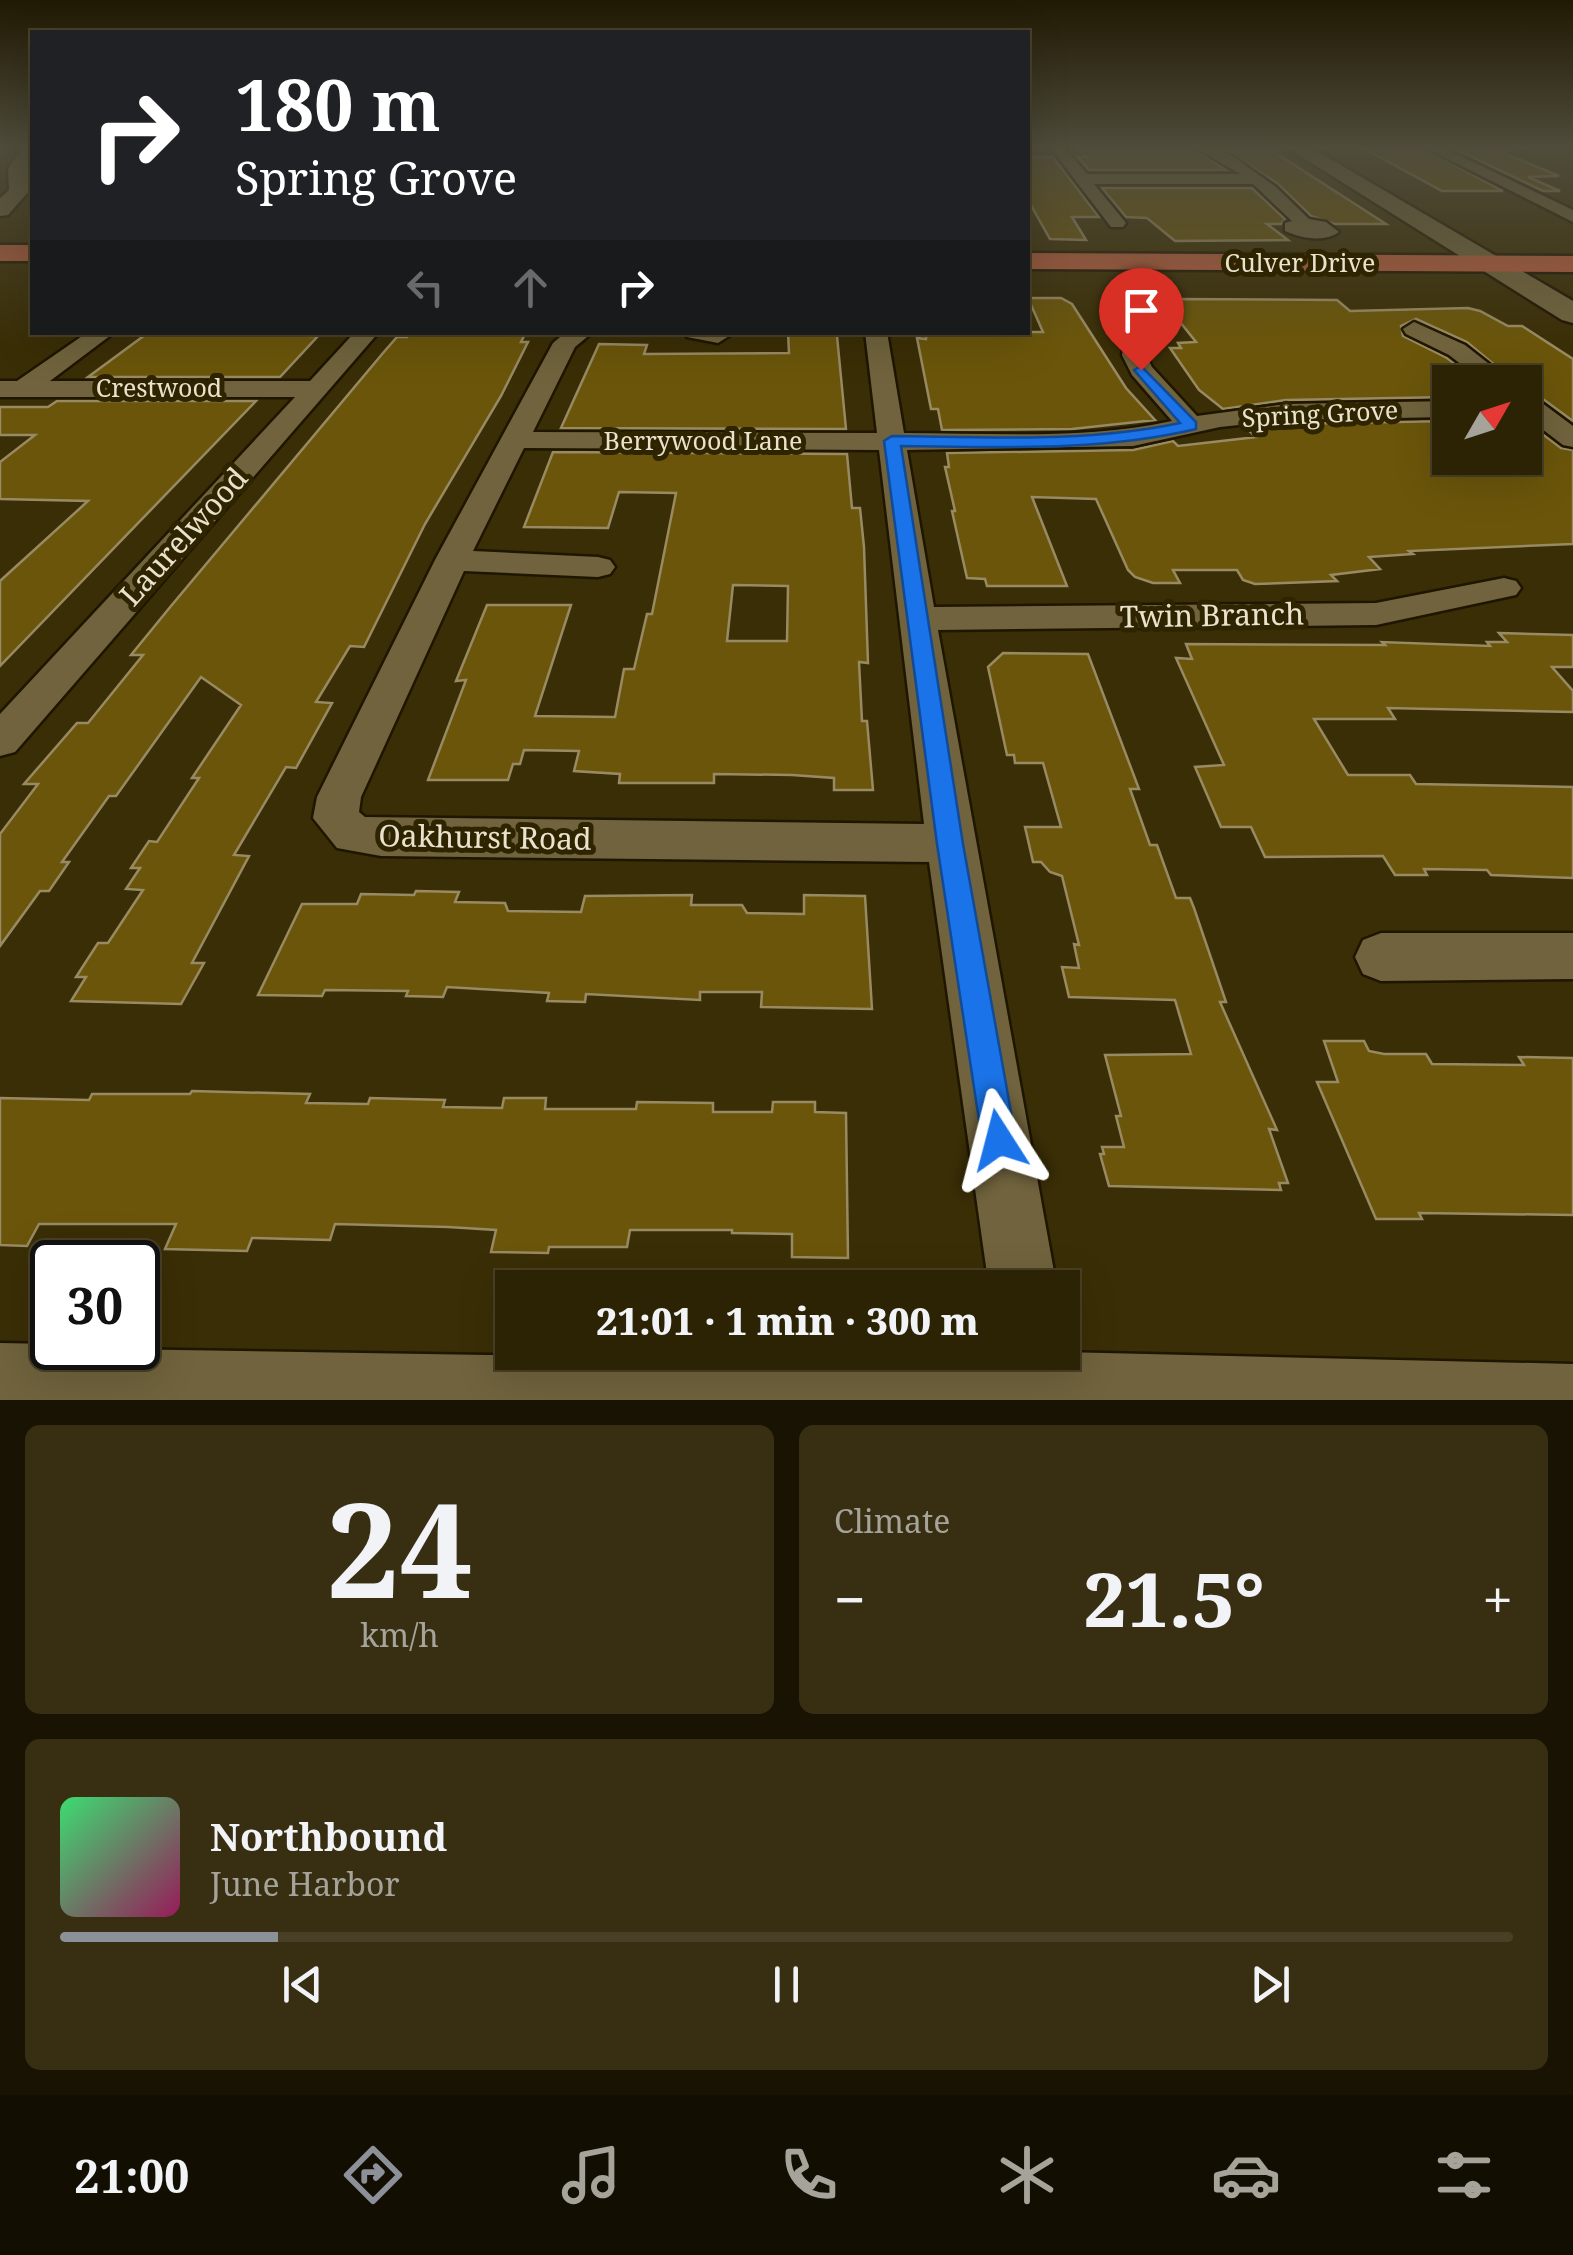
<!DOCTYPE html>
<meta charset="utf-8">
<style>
:root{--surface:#2c2204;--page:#382f13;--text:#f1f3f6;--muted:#a6a49a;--line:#483f26;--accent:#8c9099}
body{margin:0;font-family:"Noto Serif",serif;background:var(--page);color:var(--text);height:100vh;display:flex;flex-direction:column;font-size:38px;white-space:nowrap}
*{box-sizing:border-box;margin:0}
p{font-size:32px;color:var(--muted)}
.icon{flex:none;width:55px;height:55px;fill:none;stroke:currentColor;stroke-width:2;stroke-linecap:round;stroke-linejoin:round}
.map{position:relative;height:1400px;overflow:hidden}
.details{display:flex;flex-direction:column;gap:25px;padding:25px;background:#181302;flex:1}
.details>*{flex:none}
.hud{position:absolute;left:30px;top:30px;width:1000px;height:305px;border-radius:0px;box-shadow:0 10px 40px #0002,0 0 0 2px var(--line);background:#202124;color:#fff;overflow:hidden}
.needle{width:65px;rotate:51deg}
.buttons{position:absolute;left:1432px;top:365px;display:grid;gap:20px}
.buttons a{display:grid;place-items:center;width:110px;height:110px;border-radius:0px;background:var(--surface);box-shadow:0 10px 40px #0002,0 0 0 2px var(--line);font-size:50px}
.speed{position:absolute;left:30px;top:1240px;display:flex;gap:20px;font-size:50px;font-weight:700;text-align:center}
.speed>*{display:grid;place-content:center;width:130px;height:130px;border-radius:50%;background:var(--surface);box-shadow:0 10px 40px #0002,0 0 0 2px var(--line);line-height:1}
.speed .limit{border:5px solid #111;border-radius:15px;background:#fff;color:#111}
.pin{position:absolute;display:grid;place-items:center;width:85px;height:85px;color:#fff;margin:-102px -42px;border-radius:50% 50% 50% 0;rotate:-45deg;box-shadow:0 0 10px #0007}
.pin .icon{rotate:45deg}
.me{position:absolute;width:110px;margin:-55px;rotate:351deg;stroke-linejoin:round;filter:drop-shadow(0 0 8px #0008)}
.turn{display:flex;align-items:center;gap:35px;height:210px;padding:0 40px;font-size:45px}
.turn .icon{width:130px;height:130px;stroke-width:2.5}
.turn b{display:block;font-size:70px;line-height:85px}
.lanes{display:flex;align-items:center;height:95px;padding:0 40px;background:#0003;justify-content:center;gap:50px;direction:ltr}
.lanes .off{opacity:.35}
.big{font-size:75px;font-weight:800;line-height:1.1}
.details .widget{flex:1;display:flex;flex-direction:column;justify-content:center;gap:15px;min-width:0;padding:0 35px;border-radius:15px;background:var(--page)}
.details .dial{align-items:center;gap:0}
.dial b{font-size:130px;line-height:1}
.song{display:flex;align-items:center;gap:30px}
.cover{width:120px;height:120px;border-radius:15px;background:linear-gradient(135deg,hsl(140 70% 55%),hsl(330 70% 35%))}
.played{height:10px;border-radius:5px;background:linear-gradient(90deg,var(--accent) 15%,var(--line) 15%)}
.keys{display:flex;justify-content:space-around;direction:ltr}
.heat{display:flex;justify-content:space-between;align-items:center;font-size:55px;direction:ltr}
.details .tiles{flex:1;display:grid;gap:25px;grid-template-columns:1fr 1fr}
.widget:last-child{grid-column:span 2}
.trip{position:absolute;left:495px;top:1270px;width:585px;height:100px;border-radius:0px;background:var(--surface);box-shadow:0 10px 40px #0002,0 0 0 2px var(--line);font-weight:800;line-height:100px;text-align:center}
.tab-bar{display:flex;height:160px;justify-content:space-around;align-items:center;background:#120e02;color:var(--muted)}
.tab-bar .icon{width:70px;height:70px}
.tab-bar .selected{color:var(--accent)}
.tab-bar b{font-size:45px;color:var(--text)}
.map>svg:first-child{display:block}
</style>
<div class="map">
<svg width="1573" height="1400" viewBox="0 0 1573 1400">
<rect width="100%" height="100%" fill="#3a2e06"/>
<path fill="#6a550a" stroke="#988a63" stroke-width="2.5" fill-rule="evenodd" d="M1076,147H1191L1226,170H1089L1078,157H1086Z
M1361,147H1421L1503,191H1442Z
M1451,147H1508L1506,154L1559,176L1528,177L1560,191H1543Z
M1223,148H1268L1386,224H1334L1311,216L1278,184Z
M1028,157H1053L1099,217H1072L1086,240L1050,239L1028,200Z
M1102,188H1252L1285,219L1281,224H1267L1288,240L1175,241L1147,218L1126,217Z
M1028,298H1061L1072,304L1126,388L1155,420L1072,429L942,430L938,409H931L917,338L926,339V332H1043Z
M1177,299L1337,300L1350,311L1468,308L1480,311L1508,326H1522L1573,359V421L1536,394L1525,392V382H1515L1467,342L1416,319L1401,326L1403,336L1447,358L1478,382H1450V397L1286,400L1223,409L1199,390L1170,348H1181L1178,343L1196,342L1164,302H1179Z
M162,332H314L311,336H318L280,377H88L145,335Z
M411,332H526L521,342H528L501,396L425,524L364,647L350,646L316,702L332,703L296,768L286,767L234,855L249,856L192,963H204L181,1004L71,1001L86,977H76L98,943H108L143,890L126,889L140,868H131L149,841L157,842L199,778H192L241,705L201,677L116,796H109L62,862H69L49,891H40L0,946V834L38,784H24L77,723H88L143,655H131L171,606L383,353L397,337H407Z
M788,332H829L837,336L846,429L561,428L599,344L647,345L644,354L789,353Z
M57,401H256L0,666V581L88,501L0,499V462L35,435H0V407H48Z
M1450,421V458H1525V421L1561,448L1573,450V544L1409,551L1413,554L1369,557L1380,569L1331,575L1337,581L1255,584L1243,580L1237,570H1173L1180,583H1153L1135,577L1128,570L1096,499L1032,497L1067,586H987L985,579L967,578L952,511H955L945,467H949L947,453L1133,450L1173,441L1178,446L1256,437L1246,428L1286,424Z
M553,452L847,454L852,508H860L864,547L868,663L859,662L862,721H867L873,790H834V778L792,775L714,774V783H619L620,774L574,771L579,751L524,750L520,764H513L508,780H428L466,680L456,681L487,605H571L535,716L615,717L624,669H634L647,614H652L676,493L619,492L608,528L524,527ZM733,585L788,586L787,641H727Z
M1499,633L1573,635V667H1552L1573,691V712L1388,708L1395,719H1314L1348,775H1410L1416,784L1573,787V878L1491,875L1487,870L1424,869L1427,875H1395L1383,856L1265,857L1251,827H1221L1195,767L1224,765L1176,658L1192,659L1186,644L1385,645L1382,642L1490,646L1487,642H1507Z
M1003,653L1088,654L1139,789H1130L1150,845H1157L1176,898H1190L1194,908L1226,1002H1220L1277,1130L1269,1129L1288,1183H1279L1281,1190L1109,1186L1100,1154H1104L1102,1147H1124L1116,1116H1121L1105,1055L1191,1054L1175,1000L1069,997L1062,967L1079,968L1074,944L1079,945L1062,876L1050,872L1041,862H1033L1025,827H1061L1043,763H1015L1014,755H1007L988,667Z
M416,891L459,892L455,902L505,903L508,911L581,912L585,896L692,895L691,905H742L747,913L804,914V895L865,896L872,1009L761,1007L762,992H700V1000L586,994L585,1002L547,1001L549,993L447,987L443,997L406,996L408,991L325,990L322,996L258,995L302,904H357L361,894L414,895Z
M1324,1041H1364L1369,1051L1384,1054H1426L1432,1064L1524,1065L1519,1057L1573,1058V1215L1419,1213L1422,1219H1376L1317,1082H1338Z
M192,1091L310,1094L306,1103L368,1104L370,1098L445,1100L443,1107L502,1108L504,1098H546L545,1109H636L637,1102L713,1103V1112H772L773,1102H815V1112L846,1113L848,1258L792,1257V1234L732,1233V1230H630L627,1247H549L548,1253L491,1252L496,1230L448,1227L335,1224L330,1240L252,1238L247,1251L165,1249L176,1224H39L27,1246L0,1245V1098L89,1100L92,1094H190Z"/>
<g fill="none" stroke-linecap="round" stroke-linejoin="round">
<defs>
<path id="minor" d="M1050,147H1064L1087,174H1240L1195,147H1214L1235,158L1276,187L1309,219L1326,222L1339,232C1324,243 1301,238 1285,231V223L1292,221L1253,184H1094L1126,223L1123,227H1111Z
M1424,147H1442L1573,210V222Z
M1138,312L1149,319L1146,355L1152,367L1197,416L1286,404L1450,401V417L1286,420L1220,427L1133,446L907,450L934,607L1376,603L1504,578L1516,581L1521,588L1516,595L1376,625L938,630L1057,1288H989L929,862L381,856L337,848L313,818L317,797L435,560L553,343L566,332H593L575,347L533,432L877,433L865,332H887L904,433C993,433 1085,440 1172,421L1132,375L1122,355L1127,319ZM524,448L879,450L924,824L365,817L359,812L361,797L464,571L598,577L610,574L615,567L610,560L598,557L473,551Z
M1414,322L1465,345L1512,382H1484L1449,355L1406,334L1403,329Z
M88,332H115L50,381H310L355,332H379L15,752L0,756V714L295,397H0V381H17Z
M684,332H727L729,336L718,343L687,337Z
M1525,395L1534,397L1573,426V447L1563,445L1525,416Z
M1381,933H1573V979L1381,981L1363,974L1355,957L1363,940Z
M0,1343L52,1344V1348L487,1355L1062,1352L1573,1364V1400H0Z"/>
<path id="tertiary" d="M22,147H32C32,163 27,174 29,191L8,215L0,216V198L9,190L8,169Z"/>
<path id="secondary" d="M1286,147H1310L1573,301V323L1562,320Z"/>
<path id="primary" d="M0,245H32V261H0Z
M1028,253L1573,256V272L1028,269Z"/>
</defs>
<use href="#minor" stroke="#1f1600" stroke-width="5"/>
<use href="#tertiary" stroke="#1f1600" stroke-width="5"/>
<use href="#secondary" stroke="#1f1600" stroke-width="5"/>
<use href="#primary" stroke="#1f1600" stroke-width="5"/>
<use href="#minor" fill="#70633d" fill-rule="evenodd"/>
<use href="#tertiary" fill="#70633d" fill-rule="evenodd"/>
<use href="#secondary" fill="#70633d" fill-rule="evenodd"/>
<use href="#primary" fill="#b45b3e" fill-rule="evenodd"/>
</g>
<linearGradient id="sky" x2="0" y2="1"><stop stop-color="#201903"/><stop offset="0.43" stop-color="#4f4c3b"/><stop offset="1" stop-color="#4f4c3b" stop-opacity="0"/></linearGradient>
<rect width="1573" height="343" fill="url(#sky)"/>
<path fill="#1a73e8" stroke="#114b97" stroke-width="2.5" d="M1141,366L1196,422V429C1099,452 1000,447 901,446L963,844L1016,1140L1011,1152L999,1157L987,1152L982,1140L937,844L884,441L892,436C988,437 1085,443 1180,423L1134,370Z"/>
<g text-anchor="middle" stroke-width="10" stroke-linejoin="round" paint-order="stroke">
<g font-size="25" fill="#e9e2cd" stroke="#2f2400">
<text x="1300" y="272">Culver Drive</text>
<text x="159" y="397">Crestwood</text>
<text transform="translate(1320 414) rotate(-3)" y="9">Spring Grove</text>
<text x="703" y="450">Berrywood Lane</text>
</g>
<g font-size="30" fill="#e9e2cd" stroke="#2f2400">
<text transform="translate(184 537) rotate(-48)" y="10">Laurelwood</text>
<text transform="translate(1212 616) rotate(-1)" y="10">Twin Branch</text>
<text transform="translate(485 838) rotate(1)" y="10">Oakhurst Road</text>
</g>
</g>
</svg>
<div class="buttons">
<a><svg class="needle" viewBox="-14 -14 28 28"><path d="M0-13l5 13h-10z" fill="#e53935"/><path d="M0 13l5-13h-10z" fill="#a6a49a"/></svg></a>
</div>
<div class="speed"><div class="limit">30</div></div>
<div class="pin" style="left:1141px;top:370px;background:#d93025"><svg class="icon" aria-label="arrive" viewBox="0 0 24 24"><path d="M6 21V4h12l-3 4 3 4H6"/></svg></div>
<svg class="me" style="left:999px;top:1140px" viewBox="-20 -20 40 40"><path d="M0-17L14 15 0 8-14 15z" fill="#1a73e8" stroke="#fff" stroke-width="4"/></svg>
<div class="trip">21:01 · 1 min · 300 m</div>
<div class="hud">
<div class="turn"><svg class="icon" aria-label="right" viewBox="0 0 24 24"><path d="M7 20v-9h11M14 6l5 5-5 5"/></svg><div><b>180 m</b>Spring Grove</div></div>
<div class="lanes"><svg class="icon off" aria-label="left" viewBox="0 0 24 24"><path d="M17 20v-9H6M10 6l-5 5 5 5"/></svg><svg class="icon off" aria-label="ahead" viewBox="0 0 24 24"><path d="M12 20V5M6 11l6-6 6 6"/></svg><svg class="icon" aria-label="right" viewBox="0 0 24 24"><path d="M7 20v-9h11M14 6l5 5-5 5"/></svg></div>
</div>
</div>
<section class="details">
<div class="tiles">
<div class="widget dial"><b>24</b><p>km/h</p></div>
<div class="widget"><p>Climate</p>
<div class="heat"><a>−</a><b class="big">21.5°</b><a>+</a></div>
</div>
<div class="widget">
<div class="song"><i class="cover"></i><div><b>Northbound</b><p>June Harbor</p></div></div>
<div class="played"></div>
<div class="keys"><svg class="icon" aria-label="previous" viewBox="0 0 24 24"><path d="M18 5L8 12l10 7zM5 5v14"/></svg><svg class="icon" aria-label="pause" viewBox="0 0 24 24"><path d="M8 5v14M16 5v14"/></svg><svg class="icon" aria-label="next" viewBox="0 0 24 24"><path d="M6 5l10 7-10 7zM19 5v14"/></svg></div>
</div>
</div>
</section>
<nav class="tab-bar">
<b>21:00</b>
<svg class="icon selected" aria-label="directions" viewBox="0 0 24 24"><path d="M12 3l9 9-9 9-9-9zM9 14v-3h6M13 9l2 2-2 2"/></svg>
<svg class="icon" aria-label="music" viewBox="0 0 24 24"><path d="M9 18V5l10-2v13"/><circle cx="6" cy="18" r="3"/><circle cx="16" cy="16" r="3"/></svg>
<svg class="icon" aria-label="phone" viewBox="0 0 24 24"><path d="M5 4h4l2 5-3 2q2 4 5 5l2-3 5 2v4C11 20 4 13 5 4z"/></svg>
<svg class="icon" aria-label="climate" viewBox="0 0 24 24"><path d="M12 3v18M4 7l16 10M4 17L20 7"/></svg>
<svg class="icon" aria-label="car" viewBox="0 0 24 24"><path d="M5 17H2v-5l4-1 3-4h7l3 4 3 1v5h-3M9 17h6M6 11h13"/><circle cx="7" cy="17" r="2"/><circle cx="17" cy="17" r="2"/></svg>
<svg class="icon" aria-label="filters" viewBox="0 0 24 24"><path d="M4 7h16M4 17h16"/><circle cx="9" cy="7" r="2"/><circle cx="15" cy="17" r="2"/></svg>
</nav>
